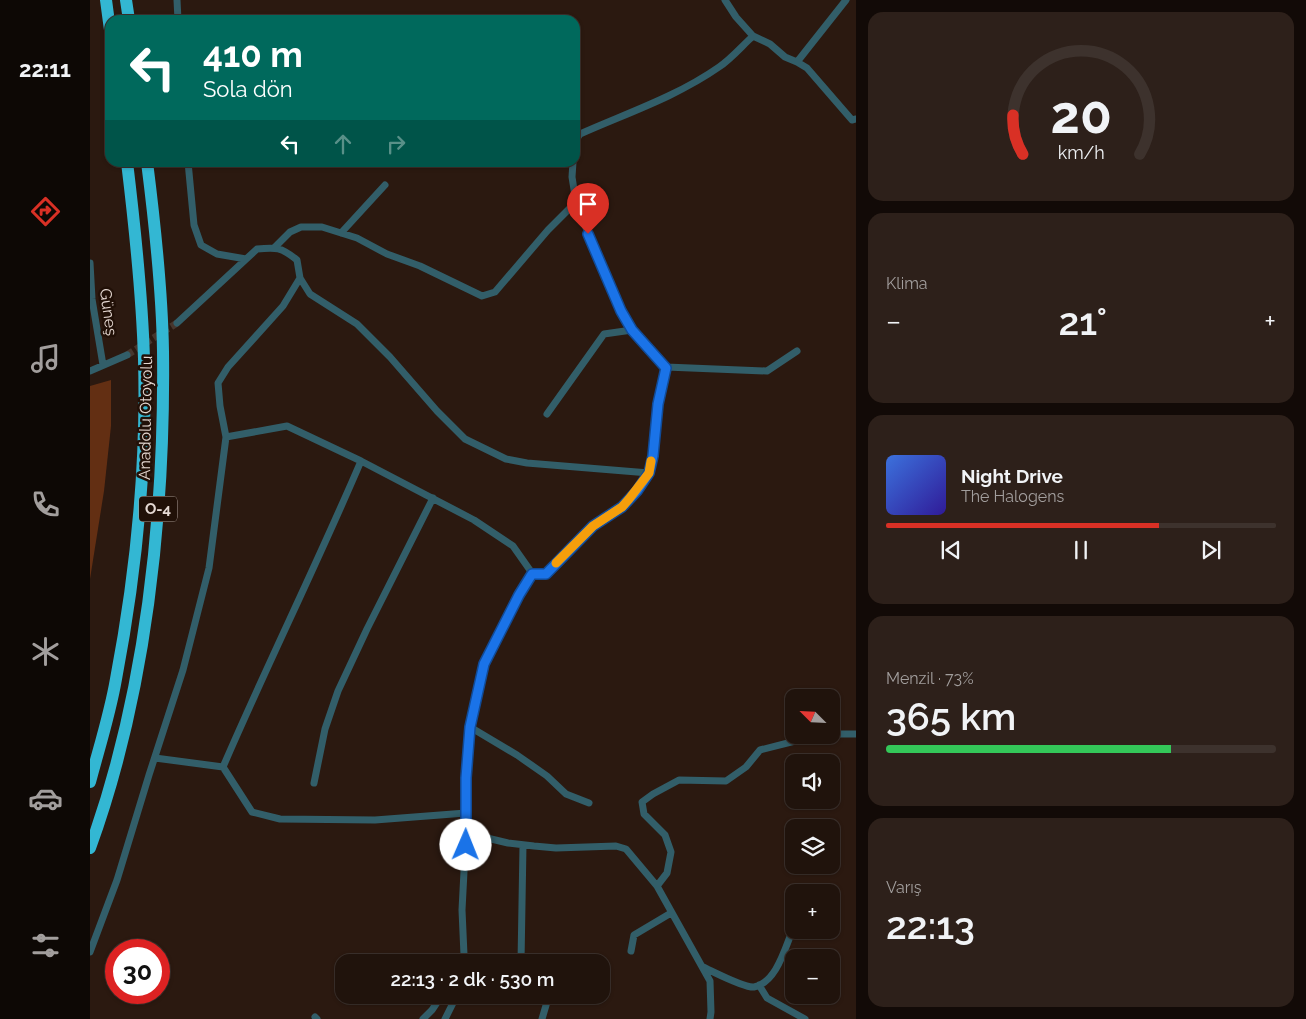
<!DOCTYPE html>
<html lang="tr">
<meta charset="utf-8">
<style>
:root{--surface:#20130c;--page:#2d201a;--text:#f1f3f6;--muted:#a29e9d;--line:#3d322d;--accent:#d93025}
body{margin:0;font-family:Raleway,sans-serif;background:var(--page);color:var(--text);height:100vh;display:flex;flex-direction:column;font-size:19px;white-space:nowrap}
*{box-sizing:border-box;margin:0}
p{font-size:16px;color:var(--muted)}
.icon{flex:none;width:28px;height:28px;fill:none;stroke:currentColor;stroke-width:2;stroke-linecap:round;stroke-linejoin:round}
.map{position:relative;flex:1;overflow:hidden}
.side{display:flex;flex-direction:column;gap:12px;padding:12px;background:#120a07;width:450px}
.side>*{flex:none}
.banner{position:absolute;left:15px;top:15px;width:475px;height:152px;border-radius:15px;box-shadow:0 1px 4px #0004,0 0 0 1px var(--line);background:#00695c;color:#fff;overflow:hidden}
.needle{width:32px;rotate:294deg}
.buttons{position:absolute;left:695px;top:689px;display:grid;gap:10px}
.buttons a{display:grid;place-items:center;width:55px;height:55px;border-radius:10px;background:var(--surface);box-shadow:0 1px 4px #0004,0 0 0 1px var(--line);font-size:25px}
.speed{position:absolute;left:15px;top:939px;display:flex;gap:10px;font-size:25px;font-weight:700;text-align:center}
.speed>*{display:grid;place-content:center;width:65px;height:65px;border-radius:50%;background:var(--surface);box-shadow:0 1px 4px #0004,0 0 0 1px var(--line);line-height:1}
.speed .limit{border:8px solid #d22;background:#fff;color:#111}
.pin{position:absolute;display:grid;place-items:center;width:42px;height:42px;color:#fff;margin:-51px -21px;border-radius:50% 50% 50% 0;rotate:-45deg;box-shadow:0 0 5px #0007}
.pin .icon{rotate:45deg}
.me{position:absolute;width:55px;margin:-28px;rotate:1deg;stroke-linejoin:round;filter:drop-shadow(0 0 4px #0008)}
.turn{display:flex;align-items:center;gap:18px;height:105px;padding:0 15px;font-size:22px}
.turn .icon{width:65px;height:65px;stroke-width:2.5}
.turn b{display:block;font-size:35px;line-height:42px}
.lanes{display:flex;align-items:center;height:48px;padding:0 15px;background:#0003;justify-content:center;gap:25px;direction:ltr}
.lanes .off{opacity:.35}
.big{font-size:38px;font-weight:600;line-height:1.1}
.side .widget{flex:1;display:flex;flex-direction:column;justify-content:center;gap:8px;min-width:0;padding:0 18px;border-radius:15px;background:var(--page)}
.side .dial{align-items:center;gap:0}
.dial svg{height:130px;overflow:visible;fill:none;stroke:var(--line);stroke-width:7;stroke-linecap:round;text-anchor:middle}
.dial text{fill:var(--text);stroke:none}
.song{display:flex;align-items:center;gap:15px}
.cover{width:60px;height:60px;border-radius:8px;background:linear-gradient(135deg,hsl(220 70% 55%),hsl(250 70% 35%))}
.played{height:5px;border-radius:2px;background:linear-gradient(90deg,var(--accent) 70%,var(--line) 70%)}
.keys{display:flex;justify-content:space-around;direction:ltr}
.heat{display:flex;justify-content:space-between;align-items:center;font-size:28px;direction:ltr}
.charge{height:8px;border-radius:4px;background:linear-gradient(90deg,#34c759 73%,var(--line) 0)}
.trip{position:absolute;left:245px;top:954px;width:275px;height:50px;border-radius:15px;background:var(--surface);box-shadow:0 1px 4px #0004,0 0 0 1px var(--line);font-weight:600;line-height:50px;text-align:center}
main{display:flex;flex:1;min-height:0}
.menu{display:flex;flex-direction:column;width:90px;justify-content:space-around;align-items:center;background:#0d0805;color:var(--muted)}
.menu .icon{width:35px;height:35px}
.menu .selected{color:var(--accent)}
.menu b{font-size:22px;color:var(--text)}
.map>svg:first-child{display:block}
</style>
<main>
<nav class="menu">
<b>22:11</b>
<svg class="icon selected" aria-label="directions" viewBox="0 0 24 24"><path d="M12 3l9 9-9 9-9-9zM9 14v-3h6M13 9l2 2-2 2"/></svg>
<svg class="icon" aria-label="music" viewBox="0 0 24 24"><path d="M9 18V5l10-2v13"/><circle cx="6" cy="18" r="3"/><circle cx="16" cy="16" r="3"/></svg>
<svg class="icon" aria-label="phone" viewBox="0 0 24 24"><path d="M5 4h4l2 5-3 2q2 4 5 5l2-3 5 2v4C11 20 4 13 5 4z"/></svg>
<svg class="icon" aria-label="climate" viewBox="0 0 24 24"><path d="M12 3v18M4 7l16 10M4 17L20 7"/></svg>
<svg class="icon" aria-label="car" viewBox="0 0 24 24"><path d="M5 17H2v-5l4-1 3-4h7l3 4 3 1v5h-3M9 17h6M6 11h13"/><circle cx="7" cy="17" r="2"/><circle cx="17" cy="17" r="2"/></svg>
<svg class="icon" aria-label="filters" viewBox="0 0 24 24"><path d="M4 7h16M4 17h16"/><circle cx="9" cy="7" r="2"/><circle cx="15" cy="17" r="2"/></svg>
</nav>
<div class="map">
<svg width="766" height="1019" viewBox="0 0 766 1019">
<rect width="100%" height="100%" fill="#2b1910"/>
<path fill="#632f13" d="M21,380V426L14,491L0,579V386Z"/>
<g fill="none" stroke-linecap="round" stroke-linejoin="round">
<path stroke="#47362d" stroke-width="7" stroke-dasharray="7 3.5" stroke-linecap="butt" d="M37,355L87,323"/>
<path stroke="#325e69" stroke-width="7" d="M87,0L88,20
M635,0L646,17L663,36L680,44L695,57L707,62L756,0
M707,62L717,68L762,120L766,119
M485,142L490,134C537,113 586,97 629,67C641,59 652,46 663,36
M98,162L104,225L111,245L127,254L156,259
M483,162L482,177L486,202
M251,233L295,185
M185,247L200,232L211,227H232L267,238L297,254L330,266L392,296L405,292L458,230L486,202L512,269L542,330L576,367
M0,263L2,299L13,365
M210,278L220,294L267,324L300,357L347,411L375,439L416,459L437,463L559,473
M0,371L37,355
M457,414L514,334L542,330
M136,437L197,426L271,461L384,520L423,546L442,573L456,574L503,526L532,507L547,491L559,473L563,456L568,404L576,367L677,371L707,351
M380,727L427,755L457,776L476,794L499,803
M741,734H766
M65,758L133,767C177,665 227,564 271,461
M133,767L162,812L190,819L285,820L376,813
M224,783L235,729L248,691L277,629L343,498
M376,833L418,843L444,846L466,848L526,846L536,849L567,886L620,981L621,1012L620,1019
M567,886L577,873L581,852L575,835L554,814L552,802L563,794L589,780L636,781L656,767L670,750L729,735
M541,951L544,935L581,913
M0,952L27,880L59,775L93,670L119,568L136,437L130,406L128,383L138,367L193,306L210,278L207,260C191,247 186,247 167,249L87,323
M370,962L374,955L372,910L376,833L375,778L380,727L394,664L429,595L442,573
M431,962L433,845
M613,967C624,972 654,988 664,987C685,983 694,952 701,934
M248,984L254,986
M669,985L677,998L715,1019
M310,995L335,997L339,995
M225,1017L227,1019
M333,1019L342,1010L352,995
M355,1019L367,995
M452,1019L459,995"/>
<path stroke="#33b7d3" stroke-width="12" d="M16,0L20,30
M36,0L39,20
M0,782C9,748 20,714 26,679C46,574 57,465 54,359C52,293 45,228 37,162
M0,848C56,694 75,514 73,351C72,288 65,225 57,162"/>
</g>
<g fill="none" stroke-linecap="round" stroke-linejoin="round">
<defs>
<path id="route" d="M376,845V778L380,727L394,664L429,595L442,574H456L503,526L532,507L547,491L559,473L563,456L568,404L576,368L542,330L531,311L498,234"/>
</defs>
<use href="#route" stroke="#114b97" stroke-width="12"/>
<use href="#route" stroke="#1a73e8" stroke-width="9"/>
<path stroke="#f59e0b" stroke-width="9" d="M466,563L503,526L532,507L539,499L559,473L561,461"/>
</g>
<g text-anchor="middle" stroke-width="5" stroke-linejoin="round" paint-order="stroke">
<rect fill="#211007" stroke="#aa9c95" stroke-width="1" x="49" y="496.5" width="38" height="25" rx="4"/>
<g font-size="15" font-weight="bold" fill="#e5d8d2">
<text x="68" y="514">O-4</text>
</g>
<g font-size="16" fill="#e5d8d2" stroke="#211007">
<text transform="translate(19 312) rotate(82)" y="6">Güneş</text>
<text transform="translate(55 418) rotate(-89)" y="6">Anadolu Otoyolu</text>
</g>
</g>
</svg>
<div class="buttons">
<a><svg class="needle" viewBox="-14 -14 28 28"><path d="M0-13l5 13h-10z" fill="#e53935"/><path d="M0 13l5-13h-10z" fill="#a29e9d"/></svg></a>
<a><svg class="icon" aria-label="sound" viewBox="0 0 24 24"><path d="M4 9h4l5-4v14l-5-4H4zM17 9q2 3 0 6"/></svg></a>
<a><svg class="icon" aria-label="layers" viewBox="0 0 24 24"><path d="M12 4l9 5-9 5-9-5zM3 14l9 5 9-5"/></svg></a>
<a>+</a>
<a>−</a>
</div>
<div class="speed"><div class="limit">30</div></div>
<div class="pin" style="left:498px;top:234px;background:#d93025"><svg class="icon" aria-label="arrive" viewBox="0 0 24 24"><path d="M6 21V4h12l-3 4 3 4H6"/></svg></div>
<svg class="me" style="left:376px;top:845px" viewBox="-20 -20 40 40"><circle r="19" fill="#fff"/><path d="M0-13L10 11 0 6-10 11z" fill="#1a73e8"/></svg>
<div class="trip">22:13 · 2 dk · 530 m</div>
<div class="banner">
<div class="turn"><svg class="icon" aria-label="left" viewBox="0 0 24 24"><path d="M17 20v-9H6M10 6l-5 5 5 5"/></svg><div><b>410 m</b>Sola dön</div></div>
<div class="lanes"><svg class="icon" aria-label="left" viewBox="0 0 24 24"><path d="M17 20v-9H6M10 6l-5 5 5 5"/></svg><svg class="icon off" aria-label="ahead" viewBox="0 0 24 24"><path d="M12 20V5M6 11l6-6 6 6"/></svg><svg class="icon off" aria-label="right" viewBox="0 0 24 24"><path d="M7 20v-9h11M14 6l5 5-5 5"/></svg></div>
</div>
</div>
<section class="side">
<div class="widget dial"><svg viewBox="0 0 100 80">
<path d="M14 69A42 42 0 1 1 86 69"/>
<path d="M14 69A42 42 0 0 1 8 45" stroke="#d93025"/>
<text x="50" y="56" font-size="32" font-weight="700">20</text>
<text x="50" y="72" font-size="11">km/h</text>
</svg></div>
<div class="widget"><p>Klima</p>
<div class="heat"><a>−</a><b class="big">21°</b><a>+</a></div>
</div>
<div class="widget">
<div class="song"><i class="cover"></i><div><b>Night Drive</b><p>The Halogens</p></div></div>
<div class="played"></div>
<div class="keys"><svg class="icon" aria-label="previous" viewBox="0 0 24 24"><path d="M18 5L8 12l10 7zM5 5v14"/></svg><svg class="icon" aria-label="pause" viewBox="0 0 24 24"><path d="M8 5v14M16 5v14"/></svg><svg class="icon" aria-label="next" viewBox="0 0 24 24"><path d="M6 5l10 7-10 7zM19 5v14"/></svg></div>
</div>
<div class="widget"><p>Menzil · 73%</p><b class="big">365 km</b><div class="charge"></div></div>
<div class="widget"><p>Varış</p><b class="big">22:13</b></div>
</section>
</main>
